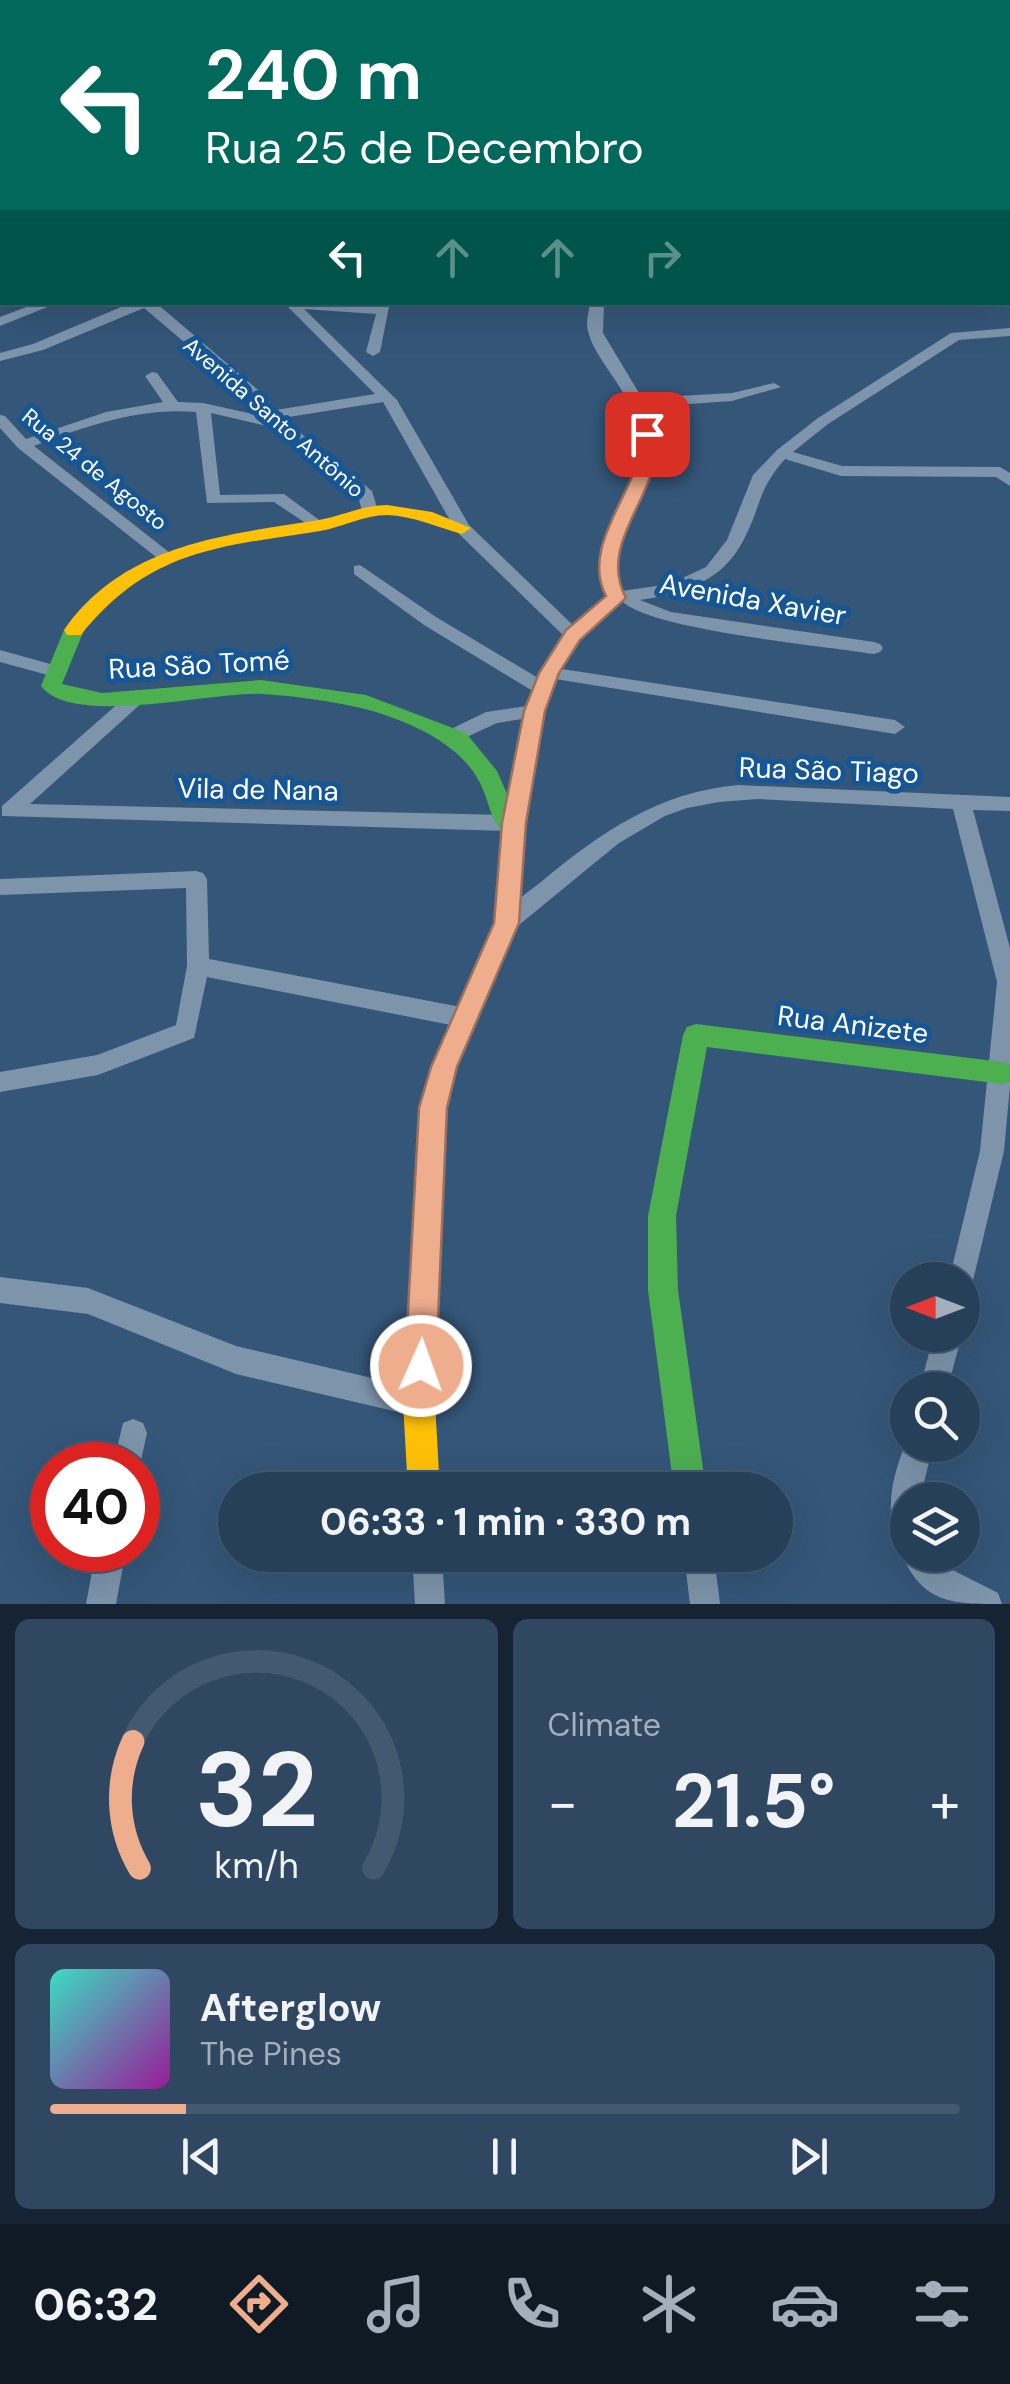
<!DOCTYPE html>
<meta charset="utf-8">
<style>
:root{--surface:#27405a;--page:#2f4760;--text:#f1f3f6;--muted:#a4afbb;--line:#435970;--accent:#eead8d}
body{margin:0;font-family:"DM Sans",sans-serif;background:var(--page);color:var(--text);height:100vh;display:flex;flex-direction:column;font-size:38px;white-space:nowrap}
*{box-sizing:border-box;margin:0}
p{font-size:32px;color:var(--muted)}
.icon{flex:none;width:55px;height:55px;fill:none;stroke:currentColor;stroke-width:2;stroke-linecap:round;stroke-linejoin:round}
.map{position:relative;height:1604px;overflow:hidden}
.details{display:flex;flex-direction:column;gap:15px;padding:15px;background:#152332;flex:1}
.details>*{flex:none}
.banner{position:absolute;left:0px;top:0px;width:1010px;height:305px;box-shadow:0 10px 40px #0002,0 0 0 2px var(--line);background:#00695c;color:#fff;overflow:hidden}
.needle{width:65px;rotate:270deg}
.tools{position:absolute;left:890px;top:1262px;display:grid;gap:20px}
.tools a{display:grid;place-items:center;width:90px;height:90px;border-radius:50%;background:var(--surface);box-shadow:0 10px 40px #0002,0 0 0 2px var(--line);font-size:50px}
.speed{position:absolute;left:30px;top:1442px;display:flex;gap:20px;font-size:50px;font-weight:700;text-align:center}
.speed>*{display:grid;place-content:center;width:130px;height:130px;border-radius:50%;background:var(--surface);box-shadow:0 10px 40px #0002,0 0 0 2px var(--line);line-height:1}
.speed .limit{border:15px solid #d22;background:#fff;color:#111}
.pin{position:absolute;display:grid;place-items:center;width:85px;height:85px;color:#fff;margin:-42px;border-radius:20px;box-shadow:0 5px 15px #0006}
.me{position:absolute;width:110px;margin:-55px;rotate:2deg;stroke-linejoin:round;filter:drop-shadow(0 0 8px #0008)}
.turn{display:flex;align-items:center;gap:35px;height:210px;padding:0 40px;font-size:45px}
.turn .icon{width:130px;height:130px;stroke-width:2.5}
.turn b{display:block;font-size:70px;line-height:85px}
.lanes{display:flex;align-items:center;height:95px;padding:0 40px;background:#0003;justify-content:center;gap:50px;direction:ltr}
.lanes .off{opacity:.35}
.big{font-size:75px;font-weight:700;line-height:1.1}
.details .card{flex:1;display:flex;flex-direction:column;justify-content:center;gap:15px;min-width:0;padding:0 35px;border-radius:15px;background:var(--page)}
.details .dial{align-items:center;gap:0}
.dial svg{height:260px;overflow:visible;fill:none;stroke:var(--line);stroke-width:7;stroke-linecap:round;text-anchor:middle}
.dial text{fill:var(--text);stroke:none}
.song{display:flex;align-items:center;gap:30px}
.cover{width:120px;height:120px;border-radius:15px;background:linear-gradient(135deg,hsl(170 70% 55%),hsl(300 70% 35%))}
.played{height:10px;border-radius:5px;background:linear-gradient(90deg,var(--accent) 15%,var(--line) 15%)}
.keys{display:flex;justify-content:space-around;direction:ltr}
.heat{display:flex;justify-content:space-between;align-items:center;font-size:55px;direction:ltr}
.details .tiles{flex:1;display:grid;gap:15px;grid-template-columns:1fr 1fr}
.card:last-child{grid-column:span 2}
.trip{position:absolute;left:218px;top:1472px;width:575px;height:100px;border-radius:50px;background:var(--surface);box-shadow:0 10px 40px #0002,0 0 0 2px var(--line);font-weight:700;line-height:100px;text-align:center}
.dock{display:flex;height:160px;justify-content:space-around;align-items:center;background:#101a24;color:var(--muted)}
.dock .icon{width:70px;height:70px}
.dock .current{color:var(--accent)}
.dock b{font-size:45px;color:var(--text)}
.map>svg:first-child{display:block}
</style>
<div class="map">
<svg width="1010" height="1604" viewBox="0 0 1010 1604">
<rect width="100%" height="100%" fill="#345678"/>
<g fill="none" stroke-linecap="round" stroke-linejoin="round">
<path fill="#7d94ab" fill-rule="evenodd" d="M182,0H211L213,2H186Z
M597,0H608L610,2H599Z
M680,0H691L693,2H682Z
M0,7H2V13H0Z
M1008,36L1010,37V43L1008,42Z
M0,37H2V43H0Z
M1008,92H1010V99H1008Z
M0,154H2V160H0Z
M1008,188L1010,189V197L1008,196Z
M0,233L2,234V242L0,241Z
M1008,247L1010,248V257L1008,256Z
M40,302H60L0,326V317Z
M133,302H155L265,396L276,410L375,394L283,302L389,307L380,352L373,356L366,352L376,314L304,309L397,400L469,525L579,631L582,635L579,639H567L456,531L383,402L282,418L372,491L378,511L370,516L362,511L358,496L275,428L211,413L220,495L284,494L322,522L324,525L316,530L274,502L207,503L196,412C140,407 86,426 34,446L170,553L168,557H156L18,448L0,428V415L5,416L26,439L106,412L163,402L145,376L152,372L157,373L178,402L203,403L266,417L255,402L144,308L43,350L0,361V353L33,344Z
M590,302H604L603,333L642,398L732,393L774,383L781,387L732,401L646,407C679,485 598,523 622,591L670,584L706,567L727,540L753,475L777,450L818,418L951,333L1010,328V336L959,340L828,424L793,452L842,466L1000,467L1010,473V486L996,477L841,476L785,459C757,490 761,508 743,541C722,582 683,593 640,600L671,612L874,642L880,644L883,648L880,652L874,654C825,646 653,630 623,602H610C577,540 642,503 640,443C639,394 590,360 587,325C587,318 589,310 590,302Z
M360,565L436,617L550,685L552,689L550,693H536L424,625L354,574V566Z
M0,650L61,667L64,671L55,677L0,662Z
M549,667L895,720L905,727L895,734L543,677L540,673Z
M138,690L147,696L145,700L30,804L507,815L514,818L517,823L514,828L507,831L2,816V806L131,692Z
M534,705L543,711L541,716L497,723L456,742L446,735L449,730L486,712Z
M738,785L1010,797V811L973,810L1010,948V1086L1004,1151L971,1289L962,1292V1280H949L980,1151L997,982L953,809L758,799L719,802L687,808L665,816L619,843L514,929H498L495,923C505,907 526,894 541,882C601,832 659,792 738,785Z
M196,871L203,873L207,879L209,959L466,1008L474,1011L477,1018L474,1025L466,1028L207,977L194,1038L98,1075L0,1092V1072L97,1055L176,1025L187,966L186,888L0,895V879Z
M0,1277L88,1288L236,1346L419,1389L429,1393L433,1403L429,1413L419,1417L236,1374L88,1314L0,1303Z
M934,1335H962L947,1390H919Z
M133,1419L143,1423L147,1433L138,1474V1465H113L123,1423Z
M908,1438V1445H933L920,1500H908V1555H934L939,1563L998,1593L1002,1604C954,1604 923,1604 902,1555L906,1545L898,1541C883,1507 894,1471 908,1438Z
M96,1550H126L116,1604H86Z
M412,1555H442L445,1604H415Z
M684,1555H714L720,1604H690Z"/>
<path fill="#4caf50" fill-rule="evenodd" d="M616,592L626,598L580,639L559,673L545,711L525,823L518,923L457,1067L447,1108L443,1186L439,1195L429,1199L419,1195L415,1186L419,1108L431,1067L494,923L502,830C490,819 488,798 480,783C460,742 404,719 361,708C331,701 295,696 263,694C213,691 73,728 41,686L64,630L74,624L84,630L62,684L102,693L261,680L366,695L466,733L497,771L508,796C520,728 530,661 585,614C595,606 604,596 616,592Z
M696,1024L1002,1062L1010,1064V1082L1002,1084L707,1047L676,1216L678,1290L706,1490H674L648,1290V1216L683,1035L687,1027Z"/>
<path fill="#ffc107" fill-rule="evenodd" d="M387,505L432,512L471,528L462,534C437,527 413,516 387,515C364,515 343,527 320,531C219,547 150,549 81,635H67L64,630C124,544 224,535 319,520C342,516 363,505 387,505Z
M429,1173L439,1177L443,1186L435,1403L440,1490H408L403,1403L415,1186L419,1177Z"/>
<path fill="#c62828" fill-rule="evenodd" d="M551,0H563L564,2H553Z"/>
</g>
<path fill="#eead8d" stroke="#9b705c" stroke-width="2.5" d="M641,430L656,434C656,444 657,456 654,465C642,511 601,551 626,598L580,640L559,673L545,711L526,823L519,923L457,1067L447,1108L436,1366L432,1378L421,1382L410,1378L405,1366L419,1108L431,1067L494,923L502,823L524,711L539,673L566,630L606,596C584,554 620,510 635,469C640,457 637,443 641,430Z"/>
<g text-anchor="middle" stroke-width="10" stroke-linejoin="round" paint-order="stroke">
<g font-size="22" fill="#fff" stroke="#175695">
<text transform="translate(274 417) rotate(41)" y="8">Avenida Santo Antônio</text>
<text transform="translate(95 469) rotate(39)" y="8">Rua 24 de Agosto</text>
</g>
<g font-size="28" fill="#fff" stroke="#175695">
<text transform="translate(753 599) rotate(10)" y="10">Avenida Xavier</text>
<text transform="translate(199 664) rotate(-3)" y="10">Rua São Tomé</text>
<text transform="translate(829 770) rotate(2)" y="10">Rua São Tiago</text>
<text transform="translate(258 789) rotate(1)" y="10">Vila de Nana</text>
<text transform="translate(853 1024) rotate(7)" y="10">Rua Anizete</text>
</g>
</g>
</svg>
<div class="tools">
<a><svg class="needle" viewBox="-14 -14 28 28"><path d="M0-13l5 13h-10z" fill="#e53935"/><path d="M0 13l5-13h-10z" fill="#a4afbb"/></svg></a>
<a><svg class="icon" aria-label="search" viewBox="0 0 24 24"><circle cx="10" cy="10" r="6"/><path d="M15 15l6 6"/></svg></a>
<a><svg class="icon" aria-label="layers" viewBox="0 0 24 24"><path d="M12 4l9 5-9 5-9-5zM3 14l9 5 9-5"/></svg></a>
</div>
<div class="speed"><div class="limit">40</div></div>
<div class="pin" style="left:647px;top:434px;background:#d93025"><svg class="icon" aria-label="arrive" viewBox="0 0 24 24"><path d="M6 21V4h12l-3 4 3 4H6"/></svg></div>
<svg class="me" style="left:421px;top:1366px" viewBox="-20 -20 40 40"><circle r="17" fill="#eead8d" stroke="#fff" stroke-width="3"/><path d="M0-11L8 9 0 5-8 9z" fill="#fff"/></svg>
<div class="trip">06:33 · 1 min · 330 m</div>
<div class="banner">
<div class="turn"><svg class="icon" aria-label="left" viewBox="0 0 24 24"><path d="M17 20v-9H6M10 6l-5 5 5 5"/></svg><div><b>240 m</b>Rua 25 de Decembro</div></div>
<div class="lanes"><svg class="icon" aria-label="left" viewBox="0 0 24 24"><path d="M17 20v-9H6M10 6l-5 5 5 5"/></svg><svg class="icon off" aria-label="ahead" viewBox="0 0 24 24"><path d="M12 20V5M6 11l6-6 6 6"/></svg><svg class="icon off" aria-label="ahead" viewBox="0 0 24 24"><path d="M12 20V5M6 11l6-6 6 6"/></svg><svg class="icon off" aria-label="right" viewBox="0 0 24 24"><path d="M7 20v-9h11M14 6l5 5-5 5"/></svg></div>
</div>
</div>
<section class="details">
<div class="tiles">
<div class="card dial"><svg viewBox="0 0 100 80">
<path d="M14 69A42 42 0 1 1 86 69"/>
<path d="M14 69A42 42 0 0 1 12 30" stroke="#eead8d"/>
<text x="50" y="56" font-size="32" font-weight="700">32</text>
<text x="50" y="72" font-size="11">km/h</text>
</svg></div>
<div class="card"><p>Climate</p>
<div class="heat"><a>−</a><b class="big">21.5°</b><a>+</a></div>
</div>
<div class="card">
<div class="song"><i class="cover"></i><div><b>Afterglow</b><p>The Pines</p></div></div>
<div class="played"></div>
<div class="keys"><svg class="icon" aria-label="previous" viewBox="0 0 24 24"><path d="M18 5L8 12l10 7zM5 5v14"/></svg><svg class="icon" aria-label="pause" viewBox="0 0 24 24"><path d="M8 5v14M16 5v14"/></svg><svg class="icon" aria-label="next" viewBox="0 0 24 24"><path d="M6 5l10 7-10 7zM19 5v14"/></svg></div>
</div>
</div>
</section>
<nav class="dock">
<b>06:32</b>
<svg class="icon current" aria-label="directions" viewBox="0 0 24 24"><path d="M12 3l9 9-9 9-9-9zM9 14v-3h6M13 9l2 2-2 2"/></svg>
<svg class="icon" aria-label="music" viewBox="0 0 24 24"><path d="M9 18V5l10-2v13"/><circle cx="6" cy="18" r="3"/><circle cx="16" cy="16" r="3"/></svg>
<svg class="icon" aria-label="phone" viewBox="0 0 24 24"><path d="M5 4h4l2 5-3 2q2 4 5 5l2-3 5 2v4C11 20 4 13 5 4z"/></svg>
<svg class="icon" aria-label="climate" viewBox="0 0 24 24"><path d="M12 3v18M4 7l16 10M4 17L20 7"/></svg>
<svg class="icon" aria-label="car" viewBox="0 0 24 24"><path d="M5 17H2v-5l4-1 3-4h7l3 4 3 1v5h-3M9 17h6M6 11h13"/><circle cx="7" cy="17" r="2"/><circle cx="17" cy="17" r="2"/></svg>
<svg class="icon" aria-label="filters" viewBox="0 0 24 24"><path d="M4 7h16M4 17h16"/><circle cx="9" cy="7" r="2"/><circle cx="15" cy="17" r="2"/></svg>
</nav>
